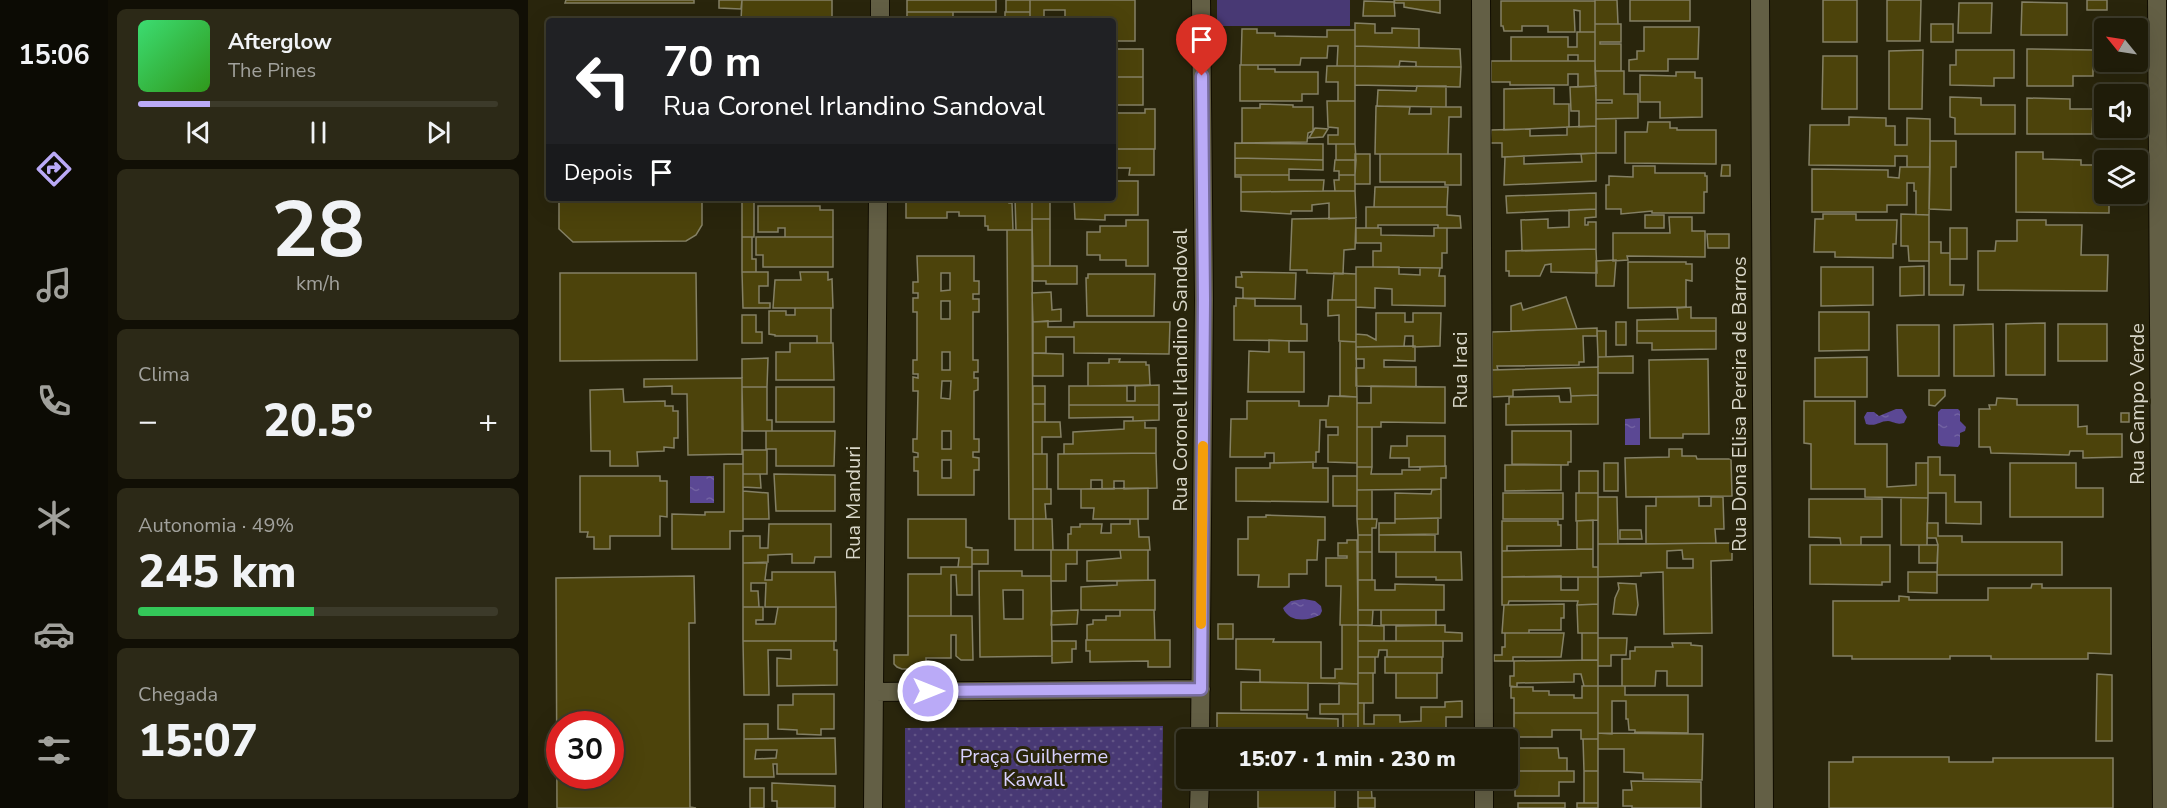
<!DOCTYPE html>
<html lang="pt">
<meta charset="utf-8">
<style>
:root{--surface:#1f1c09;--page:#2c2917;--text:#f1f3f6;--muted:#a1a19c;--line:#3c3a2a;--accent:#baaaf7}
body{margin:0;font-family:"Nunito Sans",sans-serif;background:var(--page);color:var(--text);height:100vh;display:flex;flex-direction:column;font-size:22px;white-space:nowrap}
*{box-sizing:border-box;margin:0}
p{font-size:20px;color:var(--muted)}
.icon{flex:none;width:33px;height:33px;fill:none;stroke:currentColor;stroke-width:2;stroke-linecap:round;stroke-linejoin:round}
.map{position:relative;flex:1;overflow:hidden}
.sheet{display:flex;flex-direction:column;gap:9px;padding:9px;background:#110f05;width:420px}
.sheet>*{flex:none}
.guide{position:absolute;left:18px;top:18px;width:570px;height:183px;border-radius:6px;box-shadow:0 6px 24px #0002,0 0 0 2px var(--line);background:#202124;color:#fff;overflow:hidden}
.needle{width:39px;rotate:300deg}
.controls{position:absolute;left:1566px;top:18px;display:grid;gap:12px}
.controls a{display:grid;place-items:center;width:54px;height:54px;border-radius:6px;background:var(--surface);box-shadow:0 6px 24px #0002,0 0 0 2px var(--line);font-size:30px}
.speed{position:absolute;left:18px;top:711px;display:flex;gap:12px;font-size:30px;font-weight:700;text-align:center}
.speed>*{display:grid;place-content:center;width:78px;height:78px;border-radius:50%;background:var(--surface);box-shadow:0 6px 24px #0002,0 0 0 2px var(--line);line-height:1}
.speed .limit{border:9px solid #d22;background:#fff;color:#111}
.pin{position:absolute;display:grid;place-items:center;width:51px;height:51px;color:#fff;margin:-62px -26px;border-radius:50% 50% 50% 0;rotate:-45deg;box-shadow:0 0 6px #0007}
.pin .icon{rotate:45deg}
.me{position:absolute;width:66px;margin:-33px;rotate:90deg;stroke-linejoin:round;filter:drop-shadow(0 0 4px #0008)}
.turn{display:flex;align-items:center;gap:21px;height:126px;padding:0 18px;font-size:27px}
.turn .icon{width:78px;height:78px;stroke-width:2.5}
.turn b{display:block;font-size:42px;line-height:51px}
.then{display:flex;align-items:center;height:57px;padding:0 18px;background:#0003;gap:12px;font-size:22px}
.big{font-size:45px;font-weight:800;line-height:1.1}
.sheet .tile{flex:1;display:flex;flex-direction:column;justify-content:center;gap:9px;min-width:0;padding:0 21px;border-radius:9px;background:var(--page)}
.sheet .dial{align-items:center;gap:0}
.dial b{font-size:78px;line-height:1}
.song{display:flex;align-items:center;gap:18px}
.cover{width:72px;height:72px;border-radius:9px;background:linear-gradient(135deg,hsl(140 70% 55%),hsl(110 70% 35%))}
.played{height:6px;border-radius:3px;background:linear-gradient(90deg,var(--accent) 20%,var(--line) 20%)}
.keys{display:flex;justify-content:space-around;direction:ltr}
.heat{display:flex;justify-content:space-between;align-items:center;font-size:33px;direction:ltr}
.charge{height:9px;border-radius:4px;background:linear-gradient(90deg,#34c759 49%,var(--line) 0)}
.trip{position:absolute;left:648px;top:729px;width:342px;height:60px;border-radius:6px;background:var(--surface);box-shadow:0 6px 24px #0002,0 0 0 2px var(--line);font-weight:800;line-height:60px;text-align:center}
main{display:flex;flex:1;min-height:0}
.tabs{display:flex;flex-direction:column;width:108px;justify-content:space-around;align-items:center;background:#0c0b04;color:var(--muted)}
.tabs .icon{width:42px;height:42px}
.tabs .active{color:var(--accent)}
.tabs b{font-size:27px;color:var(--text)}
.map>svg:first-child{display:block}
</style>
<main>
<nav class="tabs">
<b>15:06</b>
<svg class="icon active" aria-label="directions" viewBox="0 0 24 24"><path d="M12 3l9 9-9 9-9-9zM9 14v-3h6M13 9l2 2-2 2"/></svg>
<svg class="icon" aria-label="music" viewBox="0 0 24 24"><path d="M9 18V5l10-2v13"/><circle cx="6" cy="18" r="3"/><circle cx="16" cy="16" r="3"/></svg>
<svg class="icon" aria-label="phone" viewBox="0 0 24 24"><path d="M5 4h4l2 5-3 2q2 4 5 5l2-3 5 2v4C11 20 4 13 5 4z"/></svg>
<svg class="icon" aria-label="climate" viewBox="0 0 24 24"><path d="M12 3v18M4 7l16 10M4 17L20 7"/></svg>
<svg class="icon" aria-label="car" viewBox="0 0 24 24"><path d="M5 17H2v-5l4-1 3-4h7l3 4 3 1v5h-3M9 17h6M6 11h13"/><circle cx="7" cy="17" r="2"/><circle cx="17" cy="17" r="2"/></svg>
<svg class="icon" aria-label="filters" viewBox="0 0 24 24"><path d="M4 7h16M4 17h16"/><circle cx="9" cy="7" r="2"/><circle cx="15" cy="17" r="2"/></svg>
</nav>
<section class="sheet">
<div class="tile">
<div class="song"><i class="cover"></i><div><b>Afterglow</b><p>The Pines</p></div></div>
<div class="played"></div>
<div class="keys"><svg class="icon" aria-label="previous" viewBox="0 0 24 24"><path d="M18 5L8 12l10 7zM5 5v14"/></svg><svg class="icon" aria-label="pause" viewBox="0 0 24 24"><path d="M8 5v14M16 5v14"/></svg><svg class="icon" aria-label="next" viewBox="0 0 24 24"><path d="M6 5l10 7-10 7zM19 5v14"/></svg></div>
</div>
<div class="tile dial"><b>28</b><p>km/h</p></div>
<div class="tile"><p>Clima</p>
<div class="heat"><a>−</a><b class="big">20.5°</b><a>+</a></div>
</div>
<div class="tile"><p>Autonomia · 49%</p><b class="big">245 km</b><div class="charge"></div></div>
<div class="tile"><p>Chegada</p><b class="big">15:07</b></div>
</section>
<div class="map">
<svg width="1639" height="808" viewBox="0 0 1639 808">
<defs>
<pattern id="park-dots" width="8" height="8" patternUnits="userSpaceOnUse" patternTransform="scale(1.5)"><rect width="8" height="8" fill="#483974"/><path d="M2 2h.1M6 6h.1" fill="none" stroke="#625586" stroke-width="1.8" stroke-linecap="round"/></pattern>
<pattern id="water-ripples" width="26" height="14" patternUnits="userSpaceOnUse" patternTransform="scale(1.5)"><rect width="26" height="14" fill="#5b4894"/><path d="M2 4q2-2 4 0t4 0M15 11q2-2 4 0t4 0" fill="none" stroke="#7262a2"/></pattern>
</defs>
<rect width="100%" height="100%" fill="#29250c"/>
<path fill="url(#park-dots)" d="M635,726L634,808H377V728Z"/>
<path fill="#483974" d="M689,0H822V26H689Z"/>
<path fill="url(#water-ripples)" d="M1368,409H1374L1379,417L1376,423C1368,425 1367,422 1360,421C1351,421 1349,427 1338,424L1336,417L1339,412H1346L1351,416Z
M1413,409H1430L1432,411V421L1438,427L1437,431L1432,433V444L1430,447L1413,446L1410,443V412Z
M1112,418V445H1097V419Z
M162,476H186V503H162Z
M776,599L787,601L793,606L794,611L792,615C780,621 761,623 755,608L763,601Z"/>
<path fill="#4c430b" stroke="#848065" stroke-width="1.5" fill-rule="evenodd" d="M38,0H166V3H37Z
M191,0H214L213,9L191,8Z
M214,0H304V21H213Z
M379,0H468V12H379Z
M478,0H502V12H478Z
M502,0H607V41H585V21H537V10H516V21H502Z
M866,0H912V13L876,7V3H867Z
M1067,0H1089L1090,24H1067Z
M1102,0H1162V21H1102Z
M1295,0H1329V42H1295Z
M1359,0H1393L1392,41H1359Z
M1559,0H1579V10H1559Z
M836,1L866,2L867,16H835Z
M973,1H1067V32H1052V11L1046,10L1047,32H1020V26H994V31H976L975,26H973Z
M1494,2L1539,3V35H1493Z
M1431,3H1464L1463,33H1430Z
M379,12H425V21H379Z
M477,12H502V21H477Z
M827,23L847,24V33H864V28L891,29V48L827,46Z
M1067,24H1093V42H1072V44H1093V71H1067Z
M1403,24H1425V42H1403Z
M1116,27H1171L1170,59H1140V71H1101V60L1109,59V51H1116Z
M714,29H729V33H747V36L799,37V30H827V66H809L810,46H800L799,58H773L772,65H713Z
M1049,32H1067V61H1050V55H1040V61H983V37H1040V47H1049Z
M827,46L932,49L933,67H888V62L872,61L871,67L827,66Z
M585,49H615V77H585Z
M1499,49L1565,50V76H1545V86H1499Z
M1395,50L1394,109H1361V51Z
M1428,50H1486V78H1466V86L1422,85V65H1428Z
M1295,56H1329V109H1294Z
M963,61H1067L1068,86L1050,87V74H1040V85H982V82H963Z
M712,65H730V69H747V72H790V94H774V101H712Z
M799,66H827V101H810V82H798Z
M827,66L933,67L932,87L827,85Z
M1067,71H1096V94H1110V118L1068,119V103H1084V100H1068Z
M1148,72H1167V78H1174V117L1132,118V102H1112V75L1148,76Z
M585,77H615V105H585Z
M889,86H918V107L849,106L850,90L888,91Z
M1068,86V126L1051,127V111H1043L1042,87Z
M1026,88V104H1041V127L976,130V89Z
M1422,97L1453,98V105H1487V134H1427V118L1422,117Z
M1499,98L1542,99V109H1565L1564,134H1499Z
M799,101H827V144H800V135H810V128L800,127Z
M732,104L765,105V107H785V131L780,133L779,142L714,143V108H732Z
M848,106L882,107L881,114H903V107H933V117H921L920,154H847Z
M617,109H627V149H585V116H589V113H617Z
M1321,117L1358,118V126H1367V145H1379V118L1402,119V167H1379V156H1367V166L1281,165L1282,125H1321Z
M1068,119H1088V153H1068Z
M1120,122H1142V128H1149V130H1188V164L1097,163V132H1119Z
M1068,126V153L974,157V143H962L963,130L1002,129V136L1039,135V127Z
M787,128L800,129L795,137L781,138Z
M1402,141H1428V167H1423V210L1401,209Z
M707,143L795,144V160L707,158Z
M808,144H827L828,160H808Z
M585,149H626V175H601L602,168H585Z
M1488,152H1515V159L1553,160V165H1576V194H1581V213L1488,212Z
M1068,153V181L976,185L977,157L996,156V164L1054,162L1053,154Z
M827,154H842V184H827Z
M852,154H933V185H917V182H852Z
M707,158L795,160V170L761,169V175H707Z
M807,160H828L827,175H811V171H806Z
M1194,165H1202V176H1193Z
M1105,166H1127V173H1177V176H1179V192H1176V213H1124V211L1093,214V209H1078V185H1081V176L1105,177Z
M1372,167H1402L1401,215H1388V191H1386V183H1379V205H1359V212H1284V169L1360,170V177L1371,178Z
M707,175H761V180H796L795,191L713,192V177H707Z
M811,175H827V191H807L806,180H811Z
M585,181H610V215H577V220L547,219L546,198H585Z
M847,187H920L919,207H846Z
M795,191H827L828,218L801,219V203L784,205V211H763V214L713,211V192Z
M1068,193V209L979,213L978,196Z
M31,198H174V225L168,235L158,241L45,242L31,229Z
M250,198H298V201H250Z
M378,198H481V203H484L485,230H460V226H457V216H431V212H419V218H378Z
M487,198H504V230H488Z
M504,198H522V219H504Z
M214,201H226V237H214Z
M230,206H292V210H305V237H257V228H250V232H230Z
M838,207H919V215L932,216L933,228H910V225H850V228H838Z
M1068,209V217L1057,218V225H1060V222H1068V249L994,251L993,220L1020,219V228L1041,227V210Z
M1295,214H1328V220H1369L1368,244H1365V258L1307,257V252H1286L1287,219H1295Z
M1373,214L1401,215V261H1381L1380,246H1373Z
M1117,215H1136V228H1117Z
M1141,217H1164V231H1177V257L1099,256L1100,260L1085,261V233H1142Z
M828,218L827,249L816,250L815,274L779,273V270H762L764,219Z
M504,219H522V266H505Z
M598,220H620V266H598V260H572V255H559V232H572V226H598Z
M1489,220H1518V225H1554L1553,255H1580L1579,291L1450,290V251H1467L1468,241H1489Z
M828,228H853V235L906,236V228H919V253H914V268L845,267V251H853V243H828Z
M1422,228H1439V259H1422Z
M479,230H504L505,519H481Z
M1179,234H1201V248H1180Z
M214,237H224V259H228V272H214Z
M228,237H305V267H235V255H228Z
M1401,242H1413V253H1422V285H1436L1435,295H1401Z
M1068,249L1069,273L1023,272V264L1017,265L1012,276H981V271H978V251Z
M389,256H446V281H451V294H445V299H451V312H445V360H450V372H446V378H450V390L446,391V439H451V452H445V457L451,458V470H446V495H390V471H386V457H390V453L385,452V439H389L390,391H385V377L390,378V374H385V360H389V312H385V298H390V293H385V282H390ZM413,273H422V290L413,291ZM413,301H422V319H413ZM414,352H422V370H414ZM414,381H423L422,399L413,398ZM414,431H423V449H414ZM414,460H423V478H414Z
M1088,260L1086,286H1068V261Z
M1100,262H1158V264H1164V281L1158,280V307L1100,308Z
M505,266H549V284H518V281H505Z
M1396,266V295L1372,296V267Z
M828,267H871V274L892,275V268H912L911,276H917V306L864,305V289L847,288V308L828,307Z
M1293,267H1345V305L1293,306Z
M214,272H240V286H231V303H242V308H215Z
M272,272H300V280L304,279L305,308H245L247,280H273Z
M713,272L768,273L767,299L715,298V288L708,287V277H714Z
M32,273H168L169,360L32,361Z
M806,273L828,274V300H804Z
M560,274H627L626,316H559L558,278H560Z
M523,292L524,310L533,309V321L505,322L504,293Z
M1038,297L1049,329L983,331V306L993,303L995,310Z
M708,298L727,299V306H773V324H779V341L706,340V306H708Z
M800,300H828V342L811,341V315L800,316Z
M1163,307V318H1188V331H1109V320L1150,319L1149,308Z
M267,308H303V343H289V336H247V335L241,334V311H258V315H267Z
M1291,312H1341V350L1291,351Z
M848,313H877V322H885V313H913L912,346L885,347V336H877L876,346L828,347V334L839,335L848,340Z
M214,315H228V332H234V343H214Z
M520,321V327H546V322H642L641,354L546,353V337H518V353H505V322Z
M1088,322H1098V345H1088Z
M1517,323V375H1478V324Z
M1465,324L1466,376H1426V325Z
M1530,324H1579V361H1530Z
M1369,325H1411V376H1370Z
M1069,328V336H1055L1056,362H1051V365L969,366L970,370H964V332Z
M1069,331H1078V357H1070Z
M1109,331H1188V349L1124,350V343H1109Z
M741,340L761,341V352H776V392H720L721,351L741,352Z
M812,341L828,342L829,397L812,396Z
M262,343H305L306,380H248V352H262Z
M887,346V361L856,360V367H888V387L828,386V368H836V359H828V347Z
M505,353L535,354V376H505Z
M1105,356V373H1070V357Z
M1339,357V397H1287V358Z
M240,358L239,387H214V359Z
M581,359H592L591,362H618V365H621L622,385L560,386V363H581Z
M1180,359L1181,434H1155V438H1122L1121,360Z
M1070,367V395L1043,396L1042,388L985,390V396L964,397V370Z
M214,378V454L160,455L159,394H144V386L116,387V379Z
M631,385V405H541V386H599V401H607V386Z
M505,386H517V404H505Z
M843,386L917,387V423L853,422V427H829V403H843Z
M214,387H239V420H244V431H215Z
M248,387H306V422H248Z
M95,389L96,402L137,401V406H145V411H150V438H146V448L136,447V451L109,452L110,466H82V451H63L62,390Z
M1401,390H1417V396L1407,406L1401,405Z
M1070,395V424L978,425V404H981V397L1031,396L1032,402H1043V396Z
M801,396L829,397V463L800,462V435H810V427H798V420H792L791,452H788V462L746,463V453H737V457H702L703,419H719V401H771V406H800Z
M1469,398L1489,399V405H1550V427L1559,426V434H1594V457L1555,458V451H1542L1541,455L1463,453L1462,447H1451V409H1462L1461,405H1468Z
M1276,401H1327V444H1359V487L1388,485V463H1400V498L1337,497V489H1283V444L1276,443Z
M505,404H517V422H505Z
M541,405H631V420L605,421V417L541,418Z
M1593,413H1601V422H1593Z
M596,421H617V428H628V453L536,454V444H545V432L596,429Z
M505,422H532L533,437H514V454H505Z
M829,427H844V467H829Z
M238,431H307L306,466H248V449H239V474H215V450H238Z
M984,431H1043V462H1040V465L984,464Z
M879,436H917V466L881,467V458H862L863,446H879Z
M1141,449H1154V456H1168L1169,459H1203L1204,496L1098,497L1097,458L1141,457Z
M628,453L629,488L596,489V481H586V489H574V480H563V489H530V454Z
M505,454H519V489H505Z
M1400,457H1412V475H1427V502H1453V524L1418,523V493H1400Z
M785,462V468H800V502L708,501V468H742V463Z
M1076,463H1090V491H1076Z
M1482,463H1548V488H1575V517H1482Z
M196,464H215V531H202V549H144V514L177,515V512H196Z
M977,465H1033V490L977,491Z
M918,466V478H913V489L829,490V467H844L843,474H874V470H892V467Z
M1051,471H1070V493H1051Z
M215,474H232L233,488L215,487Z
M246,474L307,475V511H248Z
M52,476H132V481H139V517L132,516V536H82V549H66V537H59L60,532H52Z
M805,476H829V506H805Z
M620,488V519H565L566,508H553V489Z
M505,489H523V504H517L518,519H505Z
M913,489V518L867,519V493L903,494L904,490Z
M829,490H844V519H829Z
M215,491L240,493L241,519H215Z
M975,493H1035V519H975Z
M1048,493H1070V520L1048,521Z
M1070,497H1089L1090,544H1070Z
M1128,497H1171V506H1183V497H1195L1196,529H1187L1188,543L1118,544V506H1128Z
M1373,498H1400L1399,545H1373Z
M1281,499H1354V537H1333V545H1313L1312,538L1281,537Z
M738,515L797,517V540H790L789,560H779V574H761V587H730L731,575H710V539H720V517H738Z
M910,518V534L851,535V523H867V519Z
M380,519H438V547L444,548V567H430L431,558H380Z
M487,519H505V550H487Z
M505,519H524L525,550H505Z
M602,519H610L611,537H621L622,550H540V534H543V527H552V524H574L573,533H583V524H602Z
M829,519H849L848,528H844V535H830Z
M1065,520V549H1049V521Z
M974,521H1030V525H1033V546H979V551H974Z
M1399,523H1410V536H1434V542H1534V575H1409L1410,545L1408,538H1399Z
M241,524H303V557H287L286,563H264V554L240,555V562L215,563V536H232V548H240Z
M1092,530H1113L1114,539H1092Z
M830,535H844V552H830Z
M851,535H907V552H851Z
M819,540H829L830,625H812L813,586H798V558H819V556H810V543H819Z
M1204,543V560L1183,561L1184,633L1136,634L1135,572L1113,573V576L1070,577V544ZM1154,550L1155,559H1165V568H1139V551Z
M1282,545H1362V582H1354V585L1282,584Z
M1391,545H1410L1409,563H1391Z
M1065,549V567H1070V577H974V551Z
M444,550H460V564H444Z
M523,550H549V564H538V581H523Z
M592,550H620V580L559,581V561L593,558Z
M830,552H844V580H830Z
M868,552H933L934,580H908V577H868Z
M215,563H239L237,580H244V572H307L308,607H237L238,583H223V591H230L231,607H215Z
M413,567H444V595H429L428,575H423V616H380V574H413Z
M451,571H494V576H523L524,656L452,657ZM475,590H495V619H476Z
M1380,572H1409V593L1380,592Z
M166,576L167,623H161L162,807L168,808H29L28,578ZM32,724H82V776H32Z
M1033,576V590H1050V577H1070V604L1049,605L1050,601H981L980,605H974V577Z
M627,580V610H553V587L589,585V581Z
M830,580H847V590H867V584L916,585V610H830Z
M1090,583L1108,584L1110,605L1108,615L1085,614L1087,598L1091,589Z
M1504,584H1514V588H1583V654L1560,653V659H1463V656H1422V659H1324V656H1305V601H1371V596L1381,597V600H1460V588H1503Z
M1036,604V618H1033V630H1001V633H974L976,605Z
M1070,604V633H1050L1049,605Z
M215,607H235V620H228V624H247L250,607H308V641H215Z
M550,610L549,624L523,625L524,611Z
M592,610H626L627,640H559V625L565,624V620H578V616H592Z
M830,610H845L844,625H830Z
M853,610H908V625H853Z
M380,616H444L445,660H433L428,656V635H423V658H398V669H374L369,667L366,664V655H380Z
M690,624H705V639H690Z
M814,625H830V684L732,682V670L708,669V639H746L745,642H793V678H807V669H814Z
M830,625L856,626V641H830Z
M917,625V632L934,633V641H868V626Z
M977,633H1036L1033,657H985V661H966V655H974V647H977Z
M1054,633H1070V660H1054Z
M1070,638H1099L1098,655H1083V666H1070Z
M558,640H642V667H620V661L562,662V651H558Z
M215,641H306V650H309V685L249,686V658L263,659V650H240L241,695H216Z
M524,641H548V649H544V662L524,663Z
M830,641H915V657H859V650H851L850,657H830Z
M1144,643H1163V645L1174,646V686H1139V671H1128L1127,686H1094V659H1102V651H1107V647H1145Z
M830,657H847V673H830Z
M857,657H914V673H857Z
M1070,660V686H1056L1053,674H1046V682L989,683V687L982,686V676H986V661Z
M830,673H845V703H830Z
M868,673H909V698H868Z
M1569,674L1584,675V741H1568Z
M713,682L780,683V710H713Z
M811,683L830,684V714H792V704H811Z
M1054,686H1070V713H986V698H983V687H1005V691H1021V695H1046V698H1054Z
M1070,686H1097V695H1160V733L1107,732V730H1101L1100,719H1098V701H1084V734L1070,733Z
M265,694H306V729H293V735L269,734V730L250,729V705H265Z
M934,701V717H918V731H934V740H830V703H836V724H846V715H872V722L893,721V707H917V702Z
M689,713L779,714V718L810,719V730L794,729V732H784V740H689Z
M986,713H1070V739H1053V730H1024V737H986Z
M815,714H830V732L815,731Z
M216,724H240V739H216Z
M1070,733L1175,734L1174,780L1115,779V773L1096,772V749H1070Z
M307,738L308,774H249V764H245L246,777H216V739ZM228,750H249L248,758L227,759Z
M1055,739H1070V771H1056Z
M987,748H1030L1031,758H1039V771H983L982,758H987Z
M1325,757H1421V762H1465V758H1585V808H1301V762H1325Z
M981,771H1046V782H1031V796H987V782L981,781Z
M1056,771H1070V803H1056Z
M730,778H807V808H730Z
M830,778H845V784H843L844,798H830Z
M1103,781L1173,782V808H1104V806H1095V790H1104Z
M244,783L307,786V808H249V801H244Z
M222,788H236V808H222Z
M830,798H847V808H830Z
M990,803H1037V808H990Z
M1049,803H1070V808H1049Z"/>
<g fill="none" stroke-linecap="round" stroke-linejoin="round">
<defs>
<path id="minor" d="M953,0L956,740
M1232,0L1236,808
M1629,0L1634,808
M352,21V0
M346,692L673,689
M672,740L676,300L673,0
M345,808L350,198
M671,808L672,778
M956,808V778"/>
</defs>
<use href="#minor" stroke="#110d00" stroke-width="20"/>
<use href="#minor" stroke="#635f45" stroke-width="18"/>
</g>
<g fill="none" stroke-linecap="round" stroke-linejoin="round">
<defs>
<path id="route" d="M400,691L673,689L676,300L674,76"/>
</defs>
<use href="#route" stroke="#796ea1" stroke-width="15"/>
<use href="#route" stroke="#baaaf7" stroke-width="10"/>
<path stroke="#f59e0b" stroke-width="10" d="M673,624L675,446"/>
</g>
<g text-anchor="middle" stroke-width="6" stroke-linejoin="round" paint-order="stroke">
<g font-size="20" fill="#d8d6c8" stroke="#29250c">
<text transform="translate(652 370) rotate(-90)" y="7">Rua Coronel Irlandino Sandoval</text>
<text transform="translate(932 370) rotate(-90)" y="7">Rua Iraci</text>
<text transform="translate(1211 404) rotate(-90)" y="7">Rua Dona Elisa Pereira de Barros</text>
<text transform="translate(1609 404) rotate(-90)" y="7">Rua Campo Verde</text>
<text transform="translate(325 503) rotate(-90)" y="7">Rua Manduri</text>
</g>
<g font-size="20" fill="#d9d2fe" stroke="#29250c">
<text x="506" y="763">Praça Guilherme<tspan x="506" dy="23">Kawall</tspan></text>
</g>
</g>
</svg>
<div class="controls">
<a><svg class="needle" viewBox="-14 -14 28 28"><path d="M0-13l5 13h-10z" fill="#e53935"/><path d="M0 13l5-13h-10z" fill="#a1a19c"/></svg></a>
<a><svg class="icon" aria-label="sound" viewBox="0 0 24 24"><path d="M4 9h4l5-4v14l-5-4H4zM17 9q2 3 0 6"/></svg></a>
<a><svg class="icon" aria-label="layers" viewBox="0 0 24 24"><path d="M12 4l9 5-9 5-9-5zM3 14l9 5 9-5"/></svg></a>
</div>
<div class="speed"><div class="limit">30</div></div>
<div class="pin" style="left:674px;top:76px;background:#d93025"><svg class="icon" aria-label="arrive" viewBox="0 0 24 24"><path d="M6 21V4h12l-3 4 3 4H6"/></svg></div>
<svg class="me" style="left:400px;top:691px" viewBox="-20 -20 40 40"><circle r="17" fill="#baaaf7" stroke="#fff" stroke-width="3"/><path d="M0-11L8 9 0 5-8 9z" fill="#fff"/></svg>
<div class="trip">15:07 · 1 min · 230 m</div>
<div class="guide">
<div class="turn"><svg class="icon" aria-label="left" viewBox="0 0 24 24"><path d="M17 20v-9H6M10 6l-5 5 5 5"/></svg><div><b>70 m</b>Rua Coronel Irlandino Sandoval</div></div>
<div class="then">Depois<svg class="icon" aria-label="arrive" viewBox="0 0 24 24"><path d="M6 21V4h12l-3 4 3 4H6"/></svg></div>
</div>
</div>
</main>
